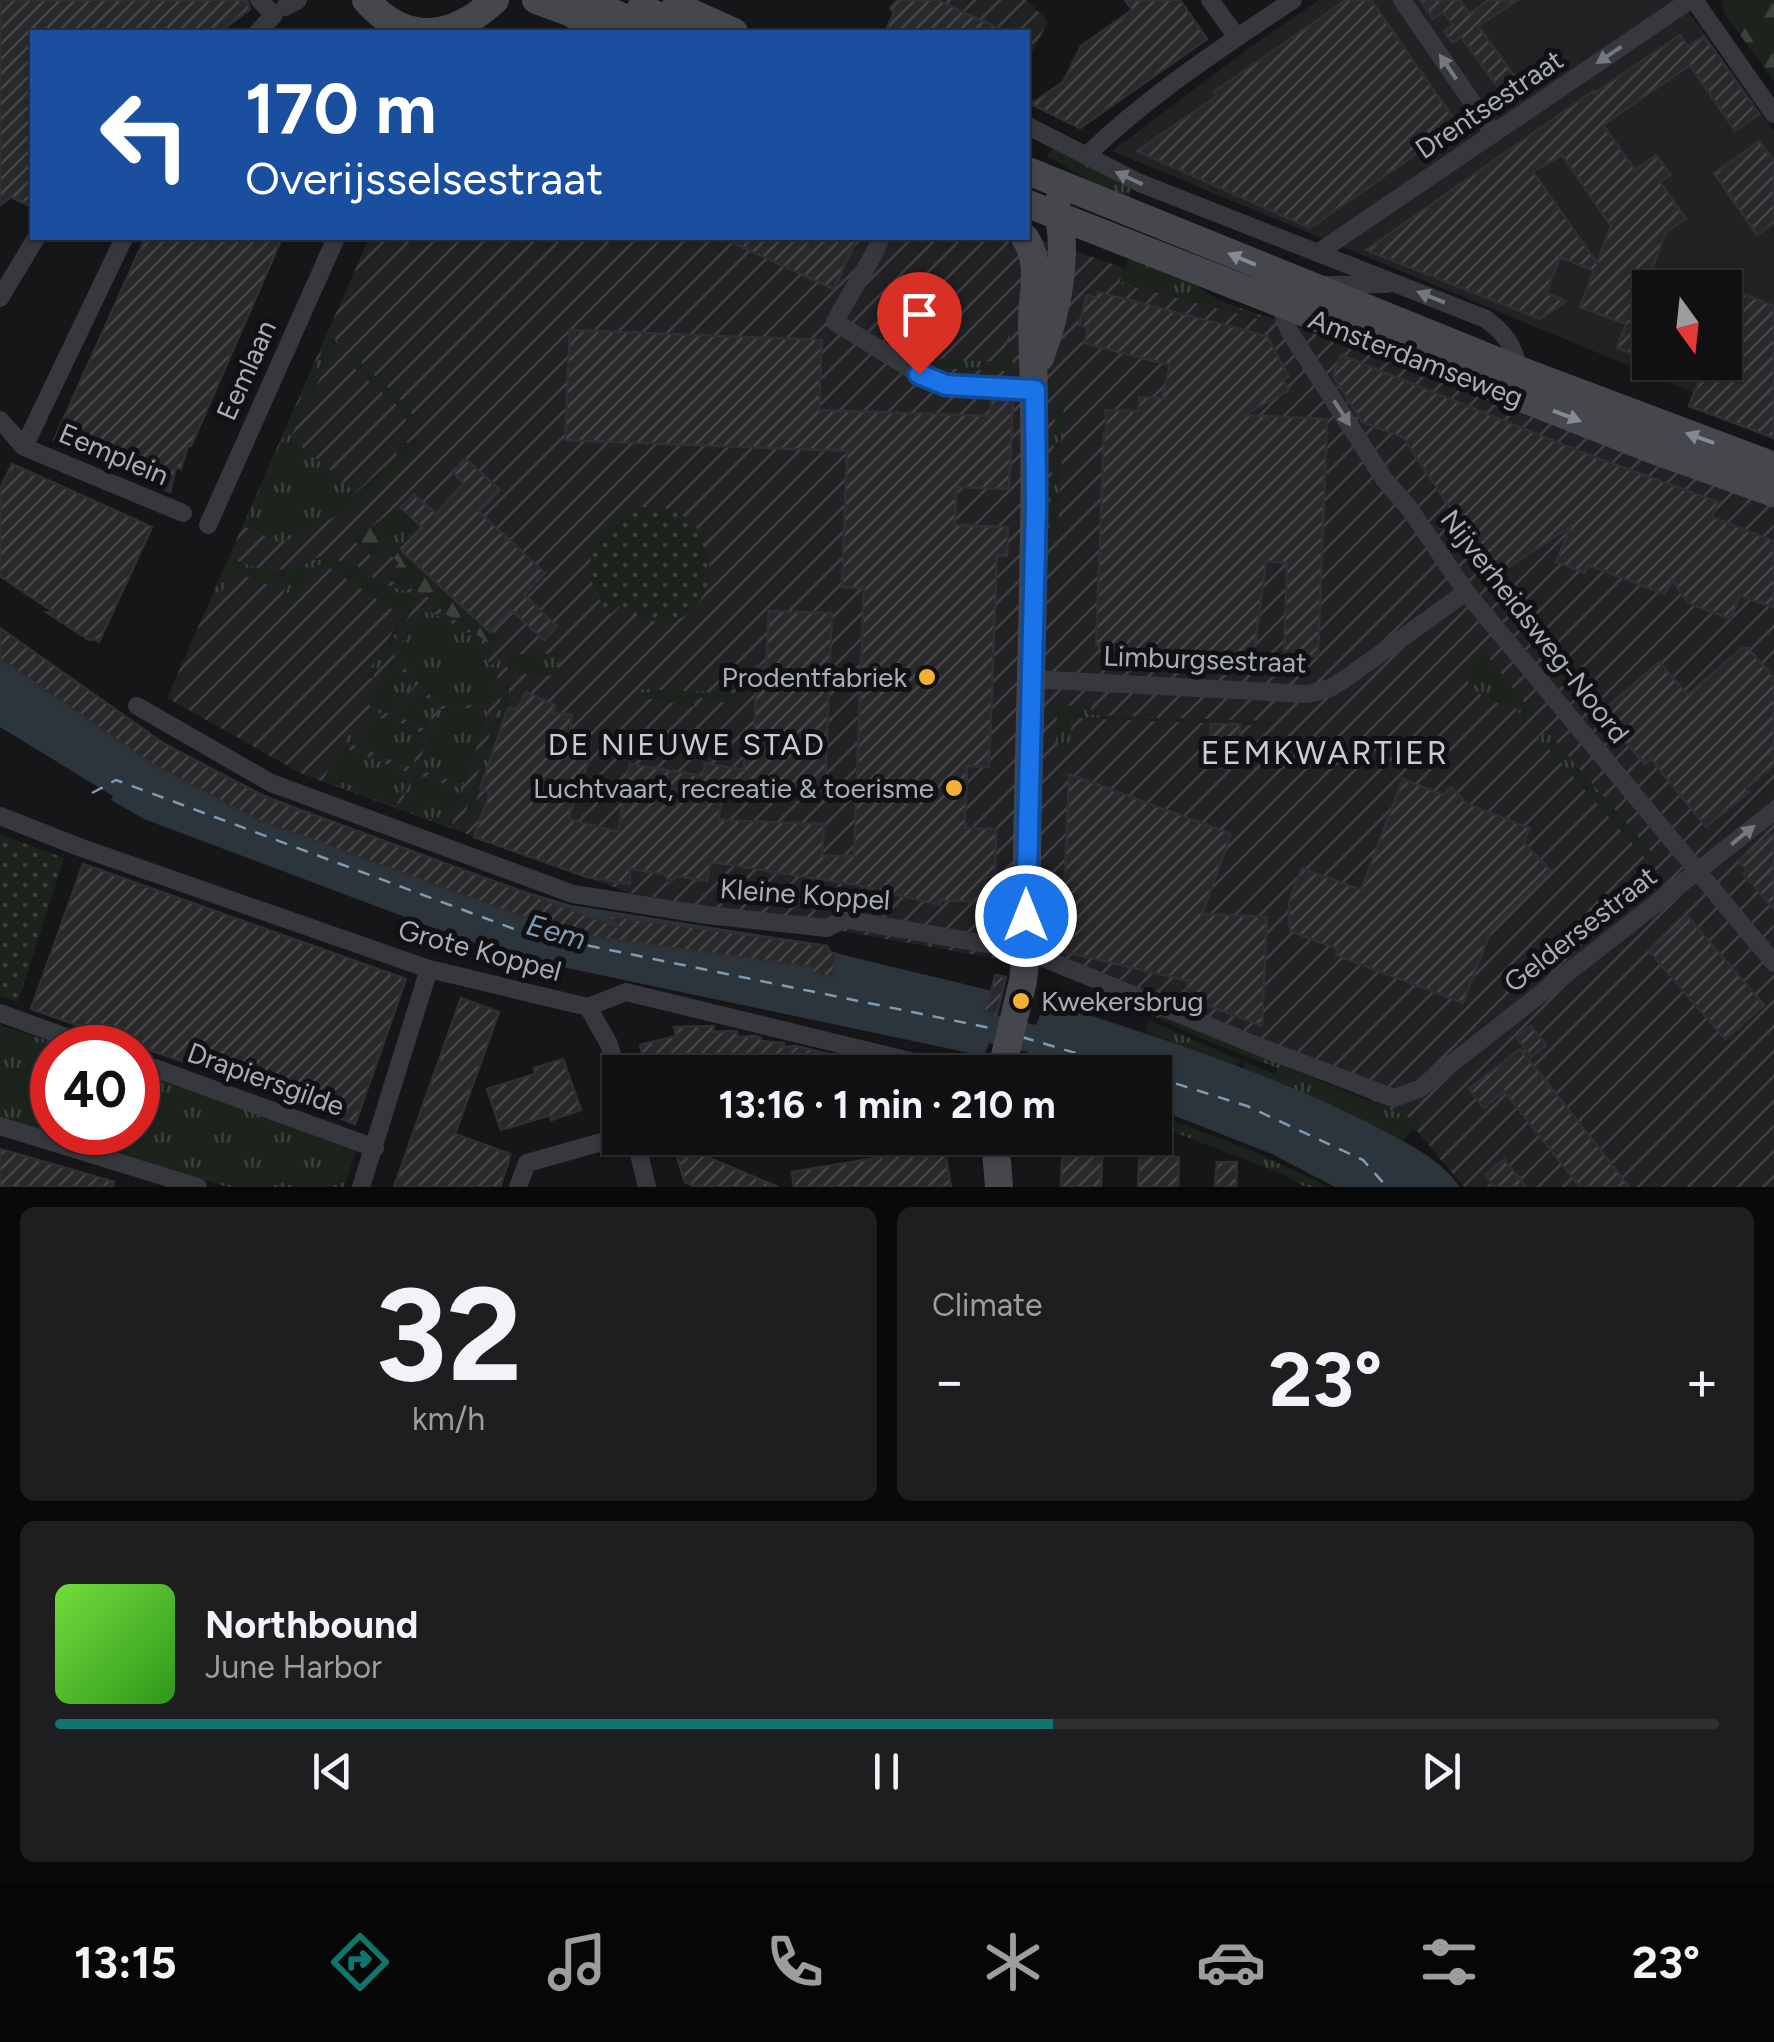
<!DOCTYPE html>
<meta charset="utf-8">
<style>
:root{--surface:#101012;--page:#1e1e20;--text:#f1f3f6;--muted:#9c9d9f;--line:#303032;--accent:#0f766e}
body{margin:0;font-family:Figtree,sans-serif;background:var(--page);color:var(--text);height:100vh;display:flex;flex-direction:column;font-size:38px;white-space:nowrap}
*{box-sizing:border-box;margin:0}
p{font-size:32px;color:var(--muted)}
.icon{flex:none;width:55px;height:55px;fill:none;stroke:currentColor;stroke-width:2;stroke-linecap:round;stroke-linejoin:round}
.map{position:relative;height:1187px;overflow:hidden}
.details{display:flex;flex-direction:column;gap:20px;padding:20px;background:#09090a;flex:1}
.details>*{flex:none}
.top-card{position:absolute;left:30px;top:30px;width:1000px;height:210px;border-radius:0px;box-shadow:0 2px 8px #0004,0 0 0 2px var(--line);background:#1a4fa0;color:#fff;overflow:hidden}
.needle{width:65px;rotate:165deg}
.fabs{position:absolute;left:1632px;top:270px;display:grid;gap:20px}
.fabs a{display:grid;place-items:center;width:110px;height:110px;border-radius:0px;background:var(--surface);box-shadow:0 2px 8px #0004,0 0 0 2px var(--line);font-size:50px}
.speed{position:absolute;left:30px;top:1025px;display:flex;gap:20px;font-size:50px;font-weight:700;text-align:center}
.speed>*{display:grid;place-content:center;width:130px;height:130px;border-radius:50%;background:var(--surface);box-shadow:0 2px 8px #0004,0 0 0 2px var(--line);line-height:1}
.speed .limit{border:15px solid #d22;background:#fff;color:#111}
.pin{position:absolute;display:grid;place-items:center;width:85px;height:85px;color:#fff;margin:-102px -42px;border-radius:50% 50% 50% 0;rotate:-45deg;box-shadow:0 0 10px #0007}
.pin .icon{rotate:45deg}
.me{position:absolute;width:110px;margin:-55px;rotate:0deg;stroke-linejoin:round;filter:drop-shadow(0 0 8px #0008)}
.turn{display:flex;align-items:center;gap:35px;height:210px;padding:0 50px;font-size:45px}
.turn .icon{width:130px;height:130px;stroke-width:2.5}
.turn b{display:block;font-size:70px;line-height:85px}
.big{font-size:75px;font-weight:700;line-height:1.1}
.details .widget{flex:1;display:flex;flex-direction:column;justify-content:center;gap:15px;min-width:0;padding:0 35px;border-radius:15px;background:var(--page)}
.details .dial{align-items:center;gap:0}
.dial b{font-size:130px;line-height:1}
.song{display:flex;align-items:center;gap:30px}
.cover{width:120px;height:120px;border-radius:15px;background:linear-gradient(135deg,hsl(100 70% 55%),hsl(110 70% 35%))}
.played{height:10px;border-radius:5px;background:linear-gradient(90deg,var(--accent) 60%,var(--line) 60%)}
.keys{display:flex;justify-content:space-around;direction:ltr}
.heat{display:flex;justify-content:space-between;align-items:center;font-size:55px;direction:ltr}
.details .tiles{flex:1;display:grid;gap:20px;grid-template-columns:1fr 1fr}
.widget:last-child{grid-column:span 2}
.trip{position:absolute;left:602px;top:1055px;width:570px;height:100px;border-radius:0px;background:var(--surface);box-shadow:0 2px 8px #0004,0 0 0 2px var(--line);font-weight:700;line-height:100px;text-align:center}
.tab-bar{display:flex;height:160px;justify-content:space-around;align-items:center;background:#060607;color:var(--muted)}
.tab-bar .icon{width:70px;height:70px}
.tab-bar .current{color:var(--accent)}
.tab-bar b{font-size:45px;color:var(--text)}
.map>svg:first-child{display:block}
</style>
<div class="map">
<svg width="1774" height="1187" viewBox="0 0 1774 1187">
<defs>
<pattern id="industrial-furrows" width="10" height="10" patternUnits="userSpaceOnUse" patternTransform="scale(2.5)"><rect width="10" height="10" fill="#222225"/><path d="M-1 1l2-2M0 10L10 0M9 11l2-2" fill="none" stroke="#3f3f43"/></pattern>
<pattern id="grass-tufts" width="24" height="20" patternUnits="userSpaceOnUse" patternTransform="scale(2.5)"><rect width="24" height="20" fill="#1c231d"/><path d="M3 7l-1-3M5 7V3M7 7l1-3M15 17l-1-3M17 17v-4M19 17l1-3" fill="none" stroke="#3a403c"/></pattern>
<pattern id="forest-firs" width="22" height="20" patternUnits="userSpaceOnUse" patternTransform="scale(2.5)"><rect width="22" height="20" fill="#1c231d"/><path d="M5 1l3.5 6h-7zM16 11l3.5 6h-7z" fill="#3a403c"/></pattern>
<pattern id="park-dots" width="8" height="8" patternUnits="userSpaceOnUse" patternTransform="scale(2.5)"><rect width="8" height="8" fill="#1c231d"/><path d="M2 2h.1M6 6h.1" fill="none" stroke="#3a403c" stroke-width="1.8" stroke-linecap="round"/></pattern>
<pattern id="building-hatch" width="6" height="6" patternUnits="userSpaceOnUse" patternTransform="scale(2.5)"><rect width="6" height="6" fill="#29292c"/><path d="M-1 1l2-2M0 6l6-6M5 7l2-2" fill="none" stroke="#454548"/></pattern>
</defs>
<rect width="100%" height="100%" fill="#161618"/>
<path fill="#222225" fill-rule="evenodd" d="M1319,0H1680L1774,131V426L1112,151L1246,50ZM1650,288H1725V362H1650Z"/>
<path fill="url(#industrial-furrows)" d="M896,0H1027L1048,21L1028,62V32L886,30L894,13L890,8Z
M1028,235L1774,491V1187H1464L1404,1116L1229,1033L1049,968L630,893L302,774L167,698L369,238Z"/>
<path fill="url(#grass-tufts)" d="M1055,146L1132,187L1129,201C1099,190 1076,170 1047,156Z
M1130,255L1182,277L1222,302L1273,323L1119,283Z
M1008,330L1013,365L1006,371L938,368L921,358L923,353L936,359L1006,362Z
M330,334L338,342L291,437L356,493L396,456L398,443L418,439C404,489 325,522 281,543L243,526Z
M350,352L408,406L417,424L408,425L402,410L346,361Z
M1056,401H1064L1058,535H1049Z
M399,505L420,525L398,548L374,525Z
M341,547L336,558L348,567L352,562L379,582L413,594L416,598L414,607L372,679L366,675L402,616L325,565L322,569L314,559Z
M229,557C258,571 282,575 312,561L315,569L288,610L279,603L288,581L268,585L233,571L220,595L214,591Z
M429,611L473,635L491,651L485,657L492,665L499,660L502,663L490,704L440,706L394,656L419,614Z
M1483,650L1532,712L1524,719L1513,705C1484,704 1474,690 1458,669Z
M559,653L558,676L518,674V670L507,668L509,655Z
M392,660L415,685L391,713H376L377,709L367,704Z
M506,671L515,674L510,675L508,708L465,833L460,831L508,675Z
M418,688L436,708L427,730L396,715Z
M641,689L739,693L737,705L696,697L694,707L641,697Z
M1057,705L1091,706V715L1274,721L1272,726L1072,718L1070,743H1056Z
M489,708L465,785L416,769L440,709Z
M391,718L424,734L412,768L344,741L349,733L360,739L373,719Z
M1546,730L1659,861L1658,866L1649,856L1645,858L1538,737Z
M342,747L410,773L396,807L326,782L325,776Z
M414,774L463,789L451,827L399,808Z
M1150,1011L1413,1119L1419,1114L1423,1117L1402,1142L1293,1088L1243,1069L1245,1062L1275,1074L1277,1068L1205,1040L1151,1015Z
M1148,1020L1240,1060L1237,1066L1145,1032Z
M0,1025L67,1047L52,1048V1132H138V1072L357,1147L344,1187H228L0,1120Z
M1155,1114L1255,1152L1328,1187H1305L1285,1175L1155,1125Z"/>
<path fill="url(#forest-firs)" d="M1722,0H1774V81L1724,13Z
M374,525L496,636L495,647L446,614L424,594L386,579L399,563L382,547L372,557L353,540Z"/>
<path fill="url(#park-dots)" d="M646,506C749,507 717,673 620,606L611,614C571,574 591,515 646,506Z
M0,834L64,858L18,1002L0,996Z"/>
<path fill="#2c353c" d="M0,629L156,738L207,766L265,795L463,872L571,905L826,945L831,952L1001,993L986,1005L989,1014L1036,1025L1045,1001C1154,1036 1263,1070 1367,1122C1400,1140 1437,1155 1460,1187H1335L1272,1154L1155,1108V1072H1042L1026,1068L1028,1052L989,1043L984,1056L506,955L144,819L111,800L113,796L0,727Z"/>
<g fill="none" stroke-linecap="round" stroke-linejoin="round">
<path stroke="#7f9bb3" stroke-width="2.5" stroke-dasharray="12 10" stroke-linecap="butt" d="M92,793L116,780L522,932L1000,1030
M1022,1037L1139,1072
M1155,1077L1247,1106L1363,1160L1387,1187"/>
</g>
<path fill="url(#building-hatch)" stroke="#303034" stroke-width="2.5" fill-rule="evenodd" d="M0,0H247L250,9L220,32H32V207L11,197L0,205Z
M898,0H937L1007,32H885L894,13L890,8Z
M1125,0H1180L1207,39L1080,128L1031,104L1063,82L1081,46L1132,10Z
M1346,0H1371L1458,125L1310,228L1137,151L1217,96L1214,92Z
M1420,0H1460L1469,14L1488,0H1518L1478,26L1526,92L1510,103L1461,37L1452,43L1444,31L1453,25L1443,12L1433,19Z
M1680,35L1688,47L1704,36L1759,114L1735,131L1690,65L1603,125L1635,170L1656,155L1671,175L1660,182L1686,219L1666,232L1643,293L1650,295V361L1617,348L1626,324L1580,307L1594,271L1560,257L1546,293L1566,301L1540,319L1366,250L1593,91L1594,93ZM1562,155L1611,226L1597,263L1533,172Z
M1760,141L1774,162V223L1757,235L1714,173Z
M145,238H282L191,446L188,445L181,469L176,467L170,492L54,440Z
M722,238H857L834,289Z
M1733,290L1774,306V438L1689,406L1704,368L1718,374L1722,362H1725V311Z
M1098,292L1267,336L1289,377L1283,380L1289,390L1244,415L1327,419L1318,656H1284L1287,563L1266,561L1254,654L1099,649L1100,645H1096L1104,434H1107L1105,410L1138,411L1139,397L1162,398L1170,365L1084,343L1088,328L1079,325L1087,295L1096,298Z
M570,330L822,340L819,410L990,416L991,400L1013,401L1009,489L956,487L955,525L1008,527L1007,556H997L989,767L967,766L965,828L996,829L995,877H985L984,902L940,900V905L852,884L711,862L707,881L676,876L669,884L665,874L630,869V884L587,877L474,837L490,793L480,789L508,708L517,709L526,692L555,705L551,713L572,715L567,758L589,760L568,819L618,832L630,764L703,776L705,763L744,770L745,738H754L757,666L766,667L769,611L832,613L825,791L724,788L718,820L824,824L822,856H854L864,588L842,587L847,451L565,440Z
M1341,355L1589,455L1718,502L1712,517L1774,541V607L1739,596L1731,619L1688,603L1672,580L1665,594L1588,565L1585,573L1556,562L1571,526L1495,576L1403,437L1362,422L1333,376Z
M466,459L500,490L479,512L545,573L524,595L557,626L544,640L511,610L490,632L402,551L423,528L401,508L414,494L436,514L464,483L453,473Z
M12,464L152,527L99,642L94,639L89,640L46,612L52,611L0,576V489Z
M0,628L163,743L265,797L619,927L606,915L827,946L830,952L837,954L832,977L813,973L810,967L585,936L555,929L255,819L150,763L0,659Z
M1742,648H1748L1774,678V764L1746,789L1749,792L1706,827L1651,759L1645,764L1600,713L1659,662L1688,695Z
M1211,724H1240L1237,769L1209,768Z
M1069,774L1231,834L1202,914L1267,917L1262,1026L1184,996L1189,981L1061,951L1067,926H1063Z
M1403,779L1443,795L1451,787L1467,804L1529,828L1524,843L1551,871L1491,930L1463,1003L1336,955L1338,949L1290,931L1289,902L1302,868L1361,890Z
M1774,833V909L1743,874L1747,871L1739,861Z
M83,864L406,979L355,1124L277,1094L31,1009Z
M1688,917L1764,1005L1725,1039L1649,951Z
M995,975L1006,977L996,1018L982,1009L989,1001Z
M461,998L499,1012L455,1134L510,1154L508,1163L500,1187H394Z
M714,1026L713,1032L734,1031L737,1032V1037L755,1036L761,1038V1041L784,1043L783,1047L796,1046L856,1061V1072H735L684,1062L687,1072H647L640,1045L676,1036L674,1027Z
M1531,1026L1546,1045L1531,1057L1516,1037Z
M1520,1049L1595,1143L1629,1187H1580L1504,1091L1484,1108L1469,1089Z
M563,1059L581,1110L551,1120L550,1115L501,1130L487,1089L535,1074L534,1068Z
M671,1138H704L709,1158L778,1187H696L685,1182Z
M885,1138H927L929,1150L944,1146L951,1187H794L792,1172L888,1156Z
M1063,1138H1103L1101,1187H1061Z
M1140,1144L1172,1145L1171,1157H1179L1178,1187H1138Z
M0,1149L114,1182L113,1187H0Z
M1504,1159L1526,1187H1494L1485,1175Z
M1217,1162H1237L1236,1187H1215Z"/>
<g fill="none" stroke-linecap="round" stroke-linejoin="round">
<path stroke="#37383d" stroke-width="18" d="M1210,0L1237,37
M1402,0L1494,134
M1694,0L1774,114
M285,7L298,0
M258,32L274,15L259,0
M1028,126L1140,183L1486,319C1507,335 1513,345 1519,370
M1087,155C1148,96 1222,47 1293,0
M881,238C869,268 849,293 835,322L919,374L946,385L1035,390
M1319,252L1690,0
M1323,285L1387,284
M0,298L36,238
M1280,305L1289,331L1384,479L1409,508L1466,592L1774,963
M0,420L24,447L183,513
M24,447L124,238
M208,525L336,238
M1030,679L1308,694L1330,688L1345,679L1466,592
M137,706L271,783L573,894L707,915L827,928L844,919L1026,951L1265,1049L1394,1098L1419,1089L1774,811
M0,816L79,847L429,969L588,1007L626,992L955,1072
M588,1007L609,1044L620,1085
M0,1013L96,1048
M138,1062L375,1148
M0,1126L198,1187
M635,1138L647,1187
M361,1187L429,969
M518,1187L527,1163L620,1137"/>
<path stroke="#45474d" stroke-width="28" d="M366,0C406,46 453,39 495,0
M536,0L571,13L602,32
M584,0L656,32
M676,6L734,32
M641,8L694,32
M1028,171L1519,370L1774,466
M1028,204L1651,449L1774,493
M1040,358C1057,312 1070,253 1056,205
M1001,1072L1023,981L1026,951C1026,742 1040,535 1032,326C1031,296 1043,265 1025,238
M995,1138L999,1187"/>
</g>
<defs><path id="oneway-solid" d="M-6-.8H1V-3.2L6.5 0L1 3.2V.8H-6Z" transform="scale(2.5)"/></defs>
<g fill="#757881">
<use href="#oneway-solid" transform="translate(1609 55) rotate(146)"/>
<use href="#oneway-solid" transform="translate(1448 67) rotate(-124)"/>
<use href="#oneway-solid" transform="translate(1129 178) rotate(-155)"/>
<use href="#oneway-solid" transform="translate(1431 297) rotate(-158)"/>
<use href="#oneway-solid" transform="translate(1342 413) rotate(57)"/>
<use href="#oneway-solid" transform="translate(1743 835) rotate(-39)"/>
</g>
<g fill="#858993">
<use href="#oneway-solid" transform="translate(1242 259) rotate(-157)"/>
<use href="#oneway-solid" transform="translate(1567 416) rotate(21)"/>
<use href="#oneway-solid" transform="translate(1700 438) rotate(-160)"/>
</g>
<g fill="none" stroke-linecap="round" stroke-linejoin="round">
<defs>
<path id="route" d="M919,374L946,385L1035,390L1036,506L1026,916"/>
</defs>
<use href="#route" stroke="#114b97" stroke-width="25"/>
<use href="#route" stroke="#1a73e8" stroke-width="18"/>
</g>
<g fill="#f2b134" stroke="#111113" stroke-width="4">
<circle cx="927" cy="677" r="10"/>
<circle cx="954" cy="788" r="10"/>
<circle cx="1021" cy="1001" r="10"/>
</g>
<g text-anchor="middle" stroke-width="10" stroke-linejoin="round" paint-order="stroke">
<g font-size="28" fill="#a8adb8" stroke="#111113">
<text transform="translate(1489 104) rotate(-34)" y="10">Drentsestraat</text>
<text transform="translate(1416 358) rotate(21)" y="10">Amsterdamseweg</text>
<text transform="translate(246 370) rotate(-66)" y="10">Eemlaan</text>
<text transform="translate(114 454) rotate(23)" y="10">Eemplein</text>
<text transform="translate(1535 626) rotate(52)" y="10">Nijverheidsweg-Noord</text>
<text transform="translate(1205 659) rotate(2)" y="10">Limburgsestraat</text>
<text transform="translate(805 894) rotate(4)" y="10">Kleine Koppel</text>
<text transform="translate(1580 929) rotate(-38)" y="10">Geldersestraat</text>
<text transform="translate(480 950) rotate(15)" y="10">Grote Koppel</text>
<text transform="translate(266 1079) rotate(20)" y="10">Drapiersgilde</text>
</g>
<g font-size="28" fill="#a8adb8" stroke="#111113" text-anchor="end">
<text x="907" y="687">Prodentfabriek</text>
<text x="934" y="798">Luchtvaart, recreatie &amp; toerisme</text>
<text x="1041" y="1011" text-anchor="start">Kwekersbrug</text>
</g>
<g font-size="30" letter-spacing="2.5" fill="#c9ccd4" stroke="#111113">
<text x="687" y="755">DE NIEUWE STAD</text>
</g>
<g font-size="30" font-style="italic" fill="#7f9bb3" stroke="#111113">
<text transform="translate(556 932) rotate(16)" y="10">Eem</text>
</g>
<g font-size="32" letter-spacing="2.5" fill="#c9ccd4" stroke="#111113">
<text x="1325" y="764">EEMKWARTIER</text>
</g>
</g>
</svg>
<div class="fabs">
<a><svg class="needle" viewBox="-14 -14 28 28"><path d="M0-13l5 13h-10z" fill="#e53935"/><path d="M0 13l5-13h-10z" fill="#9c9d9f"/></svg></a>
</div>
<div class="speed"><div class="limit">40</div></div>
<div class="pin" style="left:919px;top:374px;background:#d93025"><svg class="icon" aria-label="arrive" viewBox="0 0 24 24"><path d="M6 21V4h12l-3 4 3 4H6"/></svg></div>
<svg class="me" style="left:1026px;top:916px" viewBox="-20 -20 40 40"><circle r="17" fill="#1a73e8" stroke="#fff" stroke-width="3"/><path d="M0-11L8 9 0 5-8 9z" fill="#fff"/></svg>
<div class="trip">13:16 · 1 min · 210 m</div>
<div class="top-card">
<div class="turn"><svg class="icon" aria-label="left" viewBox="0 0 24 24"><path d="M17 20v-9H6M10 6l-5 5 5 5"/></svg><div><b>170 m</b>Overijsselsestraat</div></div>
</div>
</div>
<section class="details">
<div class="tiles">
<div class="widget dial"><b>32</b><p>km/h</p></div>
<div class="widget"><p>Climate</p>
<div class="heat"><a>−</a><b class="big">23°</b><a>+</a></div>
</div>
<div class="widget">
<div class="song"><i class="cover"></i><div><b>Northbound</b><p>June Harbor</p></div></div>
<div class="played"></div>
<div class="keys"><svg class="icon" aria-label="previous" viewBox="0 0 24 24"><path d="M18 5L8 12l10 7zM5 5v14"/></svg><svg class="icon" aria-label="pause" viewBox="0 0 24 24"><path d="M8 5v14M16 5v14"/></svg><svg class="icon" aria-label="next" viewBox="0 0 24 24"><path d="M6 5l10 7-10 7zM19 5v14"/></svg></div>
</div>
</div>
</section>
<nav class="tab-bar">
<b>13:15</b>
<svg class="icon current" aria-label="directions" viewBox="0 0 24 24"><path d="M12 3l9 9-9 9-9-9zM9 14v-3h6M13 9l2 2-2 2"/></svg>
<svg class="icon" aria-label="music" viewBox="0 0 24 24"><path d="M9 18V5l10-2v13"/><circle cx="6" cy="18" r="3"/><circle cx="16" cy="16" r="3"/></svg>
<svg class="icon" aria-label="phone" viewBox="0 0 24 24"><path d="M5 4h4l2 5-3 2q2 4 5 5l2-3 5 2v4C11 20 4 13 5 4z"/></svg>
<svg class="icon" aria-label="climate" viewBox="0 0 24 24"><path d="M12 3v18M4 7l16 10M4 17L20 7"/></svg>
<svg class="icon" aria-label="car" viewBox="0 0 24 24"><path d="M5 17H2v-5l4-1 3-4h7l3 4 3 1v5h-3M9 17h6M6 11h13"/><circle cx="7" cy="17" r="2"/><circle cx="17" cy="17" r="2"/></svg>
<svg class="icon" aria-label="filters" viewBox="0 0 24 24"><path d="M4 7h16M4 17h16"/><circle cx="9" cy="7" r="2"/><circle cx="15" cy="17" r="2"/></svg>
<b>23°</b>
</nav>
